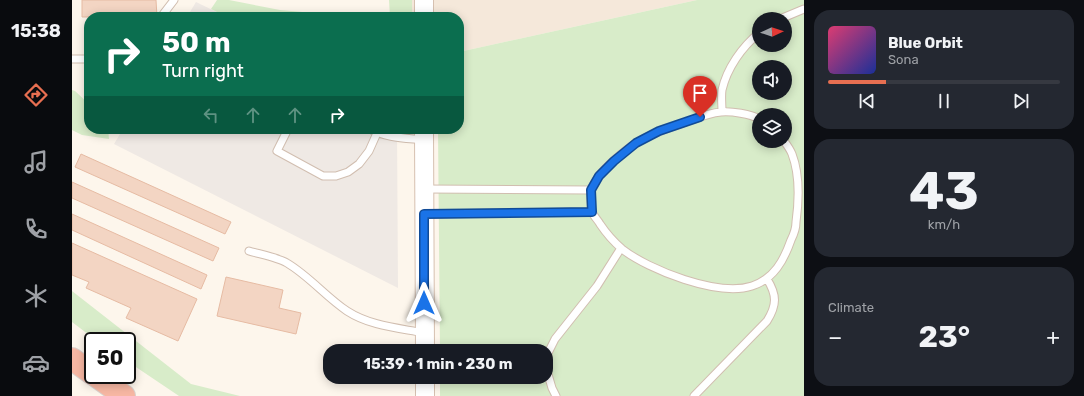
<!DOCTYPE html>
<meta charset="utf-8">
<style>
:root{--surface:#171b24;--page:#242831;--text:#f1f3f6;--muted:#9ea1a6;--line:#363941;--accent:#e76f51}
body{margin:0;font-family:Rubik,sans-serif;background:var(--page);color:var(--text);height:100vh;display:flex;flex-direction:column;font-size:15px;white-space:nowrap}
*{box-sizing:border-box;margin:0}
p{font-size:13px;color:var(--muted)}
.icon{flex:none;width:22px;height:22px;fill:none;stroke:currentColor;stroke-width:2;stroke-linecap:round;stroke-linejoin:round}
.map{position:relative;flex:1;overflow:hidden}
.details{display:flex;flex-direction:column;gap:10px;padding:10px;background:#0d0f14;width:280px}
.details>*{flex:none}
.hud{position:absolute;left:12px;top:12px;width:380px;height:122px;border-radius:16px;box-shadow:0 2px 10px #0003;background:#0b6e4f;color:#fff;overflow:hidden}
.needle{width:26px;rotate:87deg}
.tools{position:absolute;left:680px;top:12px;display:grid;gap:8px}
.tools a{display:grid;place-items:center;width:40px;height:40px;border-radius:50%;background:var(--surface);box-shadow:0 2px 10px #0003;font-size:20px}
.speed{position:absolute;left:12px;top:332px;display:flex;gap:8px;font-size:20px;font-weight:700;text-align:center}
.speed>*{display:grid;place-content:center;width:52px;height:52px;border-radius:50%;background:var(--surface);box-shadow:0 2px 10px #0003;line-height:1}
.speed .limit{border:2px solid #111;border-radius:6px;background:#fff;color:#111}
.pin{position:absolute;display:grid;place-items:center;width:34px;height:34px;color:#fff;margin:-41px -17px;border-radius:50% 50% 50% 0;rotate:-45deg;box-shadow:0 0 4px #0007}
.pin .icon{rotate:45deg}
.me{position:absolute;width:44px;margin:-22px;rotate:0deg;stroke-linejoin:round;filter:drop-shadow(0 0 3px #0008)}
.turn{display:flex;align-items:center;gap:14px;height:84px;padding:0 12px;font-size:18px}
.turn .icon{width:52px;height:52px;stroke-width:2.5}
.turn b{display:block;font-size:28px;line-height:34px}
.lanes{display:flex;align-items:center;height:38px;padding:0 12px;background:#0003;justify-content:center;gap:20px;direction:ltr}
.lanes .off{opacity:.35}
.big{font-size:30px;font-weight:700;line-height:1.1}
.details .tile{flex:1;display:flex;flex-direction:column;justify-content:center;gap:6px;min-width:0;padding:0 14px;border-radius:16px;background:var(--page)}
.details .dial{align-items:center;gap:0}
.dial b{font-size:52px;line-height:1}
.song{display:flex;align-items:center;gap:12px}
.cover{width:48px;height:48px;border-radius:6px;background:linear-gradient(135deg,hsl(340 70% 55%),hsl(230 70% 35%))}
.played{height:4px;border-radius:2px;background:linear-gradient(90deg,var(--accent) 25%,var(--line) 25%)}
.keys{display:flex;justify-content:space-around;direction:ltr}
.heat{display:flex;justify-content:space-between;align-items:center;font-size:22px;direction:ltr}
.trip{position:absolute;left:251px;top:344px;width:230px;height:40px;border-radius:16px;background:var(--surface);box-shadow:0 2px 10px #0003;font-weight:700;line-height:40px;text-align:center}
main{display:flex;flex:1;min-height:0}
.menu{display:flex;flex-direction:column;width:72px;justify-content:space-around;align-items:center;background:#090b0e;color:var(--muted)}
.menu .icon{width:28px;height:28px}
.menu .current{color:var(--accent)}
.menu b{font-size:18px;color:var(--text)}
.map>svg:first-child{display:block}
</style>
<main>
<nav class="menu">
<b>15:38</b>
<svg class="icon current" aria-label="directions" viewBox="0 0 24 24"><path d="M12 3l9 9-9 9-9-9zM9 14v-3h6M13 9l2 2-2 2"/></svg>
<svg class="icon" aria-label="music" viewBox="0 0 24 24"><path d="M9 18V5l10-2v13"/><circle cx="6" cy="18" r="3"/><circle cx="16" cy="16" r="3"/></svg>
<svg class="icon" aria-label="phone" viewBox="0 0 24 24"><path d="M5 4h4l2 5-3 2q2 4 5 5l2-3 5 2v4C11 20 4 13 5 4z"/></svg>
<svg class="icon" aria-label="climate" viewBox="0 0 24 24"><path d="M12 3v18M4 7l16 10M4 17L20 7"/></svg>
<svg class="icon" aria-label="car" viewBox="0 0 24 24"><path d="M5 17H2v-5l4-1 3-4h7l3 4 3 1v5h-3M9 17h6M6 11h13"/><circle cx="7" cy="17" r="2"/><circle cx="17" cy="17" r="2"/></svg>
</nav>
<div class="map">
<svg width="732" height="396" viewBox="0 0 732 396">
<rect width="100%" height="100%" fill="#fdf6ec"/>
<path fill="#f5e8da" d="M340,0H625L387,52V17H340Z"/>
<path fill="#efe9e4" d="M124,2L155,17H115Z
M51,129H325L326,288L42,144Z"/>
<path fill="#d8ecc9" fill-rule="evenodd" d="M145,0H157L208,10L253,14L260,17H155L139,9Z
M317,0H340V17H318Z
M625,0H732V396H368V377H474V351H368L366,129H387V52ZM687,19H713V45H687ZM687,67H713V93H687ZM687,115H713V141H687Z
M0,90L3,91L17,104V129H36L37,139L10,135L0,130Z
M0,291L119,384L168,396H107L55,361V341H25L0,322Z"/>
<path fill="#f3d5c3" stroke="#e6bba3" d="M10,0H84L85,17H10Z
M9,154L159,222L153,234L3,167Z
M0,182L147,248L141,261L0,198Z
M0,214L135,275L129,289L0,230Z
M0,243L125,299L106,341L54,318L59,308L14,288L17,282L0,275Z
M154,277L211,290L207,308L229,313L224,334L145,316Z"/>
<g fill="none" stroke-linecap="round" stroke-linejoin="round">
<defs>
<path id="lane" d="M89,17L102,0
M708,19L732,9
M0,59H17
M650,112C650,105 649,96 650,90C655,68 670,47 687,33
M687,119C679,114 659,111 649,112C637,113 625,118 614,122C597,128 580,133 564,143C553,150 534,166 526,177C524,181 520,186 519,190C519,194 519,208 520,211C521,216 526,220 528,224C534,233 542,242 550,249C577,270 646,297 680,286C702,279 712,260 719,240C722,234 724,229 724,222C727,200 728,175 720,154C718,149 715,145 712,141
M216,129L205,151L251,176H264L276,172L287,164L297,151L305,133
M298,129C314,138 334,138 352,140
M353,189L519,190
M352,214L520,212
M177,251C187,254 207,258 215,263C237,276 254,297 275,311C298,326 327,328 352,333
M484,396L480,388L475,371L476,353L483,339L525,286L549,248
M622,396L695,321C705,305 705,295 695,279"/>
<path id="secondary" d="M352,0V17
M352,129L353,351
M353,377V396"/>
<path id="highway" d="M0,359L21,374
M23,375L52,396"/>
</defs>
<use href="#lane" stroke="#d1beb0" stroke-width="9"/>
<use href="#secondary" stroke="#d6c0b0" stroke-width="20"/>
<use href="#highway" stroke="#dad1cd" stroke-width="24"/>
<use href="#lane" stroke="#fff" stroke-width="7"/>
<use href="#secondary" stroke="#fff" stroke-width="18"/>
<use href="#highway" stroke="#f7b7a3" stroke-width="22"/>
</g>
<g fill="none" stroke-linecap="round" stroke-linejoin="round">
<defs>
<path id="route" d="M352,303V214L520,212L519,190L527,176L542,161L564,143L587,131L628,117"/>
</defs>
<use href="#route" stroke="#114b97" stroke-width="10"/>
<use href="#route" stroke="#1a73e8" stroke-width="7"/>
</g>
</svg>
<div class="tools">
<a><svg class="needle" viewBox="-14 -14 28 28"><path d="M0-13l5 13h-10z" fill="#e53935"/><path d="M0 13l5-13h-10z" fill="#9ea1a6"/></svg></a>
<a><svg class="icon" aria-label="sound" viewBox="0 0 24 24"><path d="M4 9h4l5-4v14l-5-4H4zM17 9q2 3 0 6"/></svg></a>
<a><svg class="icon" aria-label="layers" viewBox="0 0 24 24"><path d="M12 4l9 5-9 5-9-5zM3 14l9 5 9-5"/></svg></a>
</div>
<div class="speed"><div class="limit">50</div></div>
<div class="pin" style="left:628px;top:117px;background:#d93025"><svg class="icon" aria-label="arrive" viewBox="0 0 24 24"><path d="M6 21V4h12l-3 4 3 4H6"/></svg></div>
<svg class="me" style="left:352px;top:303px" viewBox="-20 -20 40 40"><path d="M0-17L14 15 0 8-14 15z" fill="#1a73e8" stroke="#fff" stroke-width="4"/></svg>
<div class="trip">15:39 · 1 min · 230 m</div>
<div class="hud">
<div class="turn"><svg class="icon" aria-label="right" viewBox="0 0 24 24"><path d="M7 20v-9h11M14 6l5 5-5 5"/></svg><div><b>50 m</b>Turn right</div></div>
<div class="lanes"><svg class="icon off" aria-label="left" viewBox="0 0 24 24"><path d="M17 20v-9H6M10 6l-5 5 5 5"/></svg><svg class="icon off" aria-label="ahead" viewBox="0 0 24 24"><path d="M12 20V5M6 11l6-6 6 6"/></svg><svg class="icon off" aria-label="ahead" viewBox="0 0 24 24"><path d="M12 20V5M6 11l6-6 6 6"/></svg><svg class="icon" aria-label="right" viewBox="0 0 24 24"><path d="M7 20v-9h11M14 6l5 5-5 5"/></svg></div>
</div>
</div>
<section class="details">
<div class="tile">
<div class="song"><i class="cover"></i><div><b>Blue Orbit</b><p>Sona</p></div></div>
<div class="played"></div>
<div class="keys"><svg class="icon" aria-label="previous" viewBox="0 0 24 24"><path d="M18 5L8 12l10 7zM5 5v14"/></svg><svg class="icon" aria-label="pause" viewBox="0 0 24 24"><path d="M8 5v14M16 5v14"/></svg><svg class="icon" aria-label="next" viewBox="0 0 24 24"><path d="M6 5l10 7-10 7zM19 5v14"/></svg></div>
</div>
<div class="tile dial"><b>43</b><p>km/h</p></div>
<div class="tile"><p>Climate</p>
<div class="heat"><a>−</a><b class="big">23°</b><a>+</a></div>
</div>
</section>
</main>
